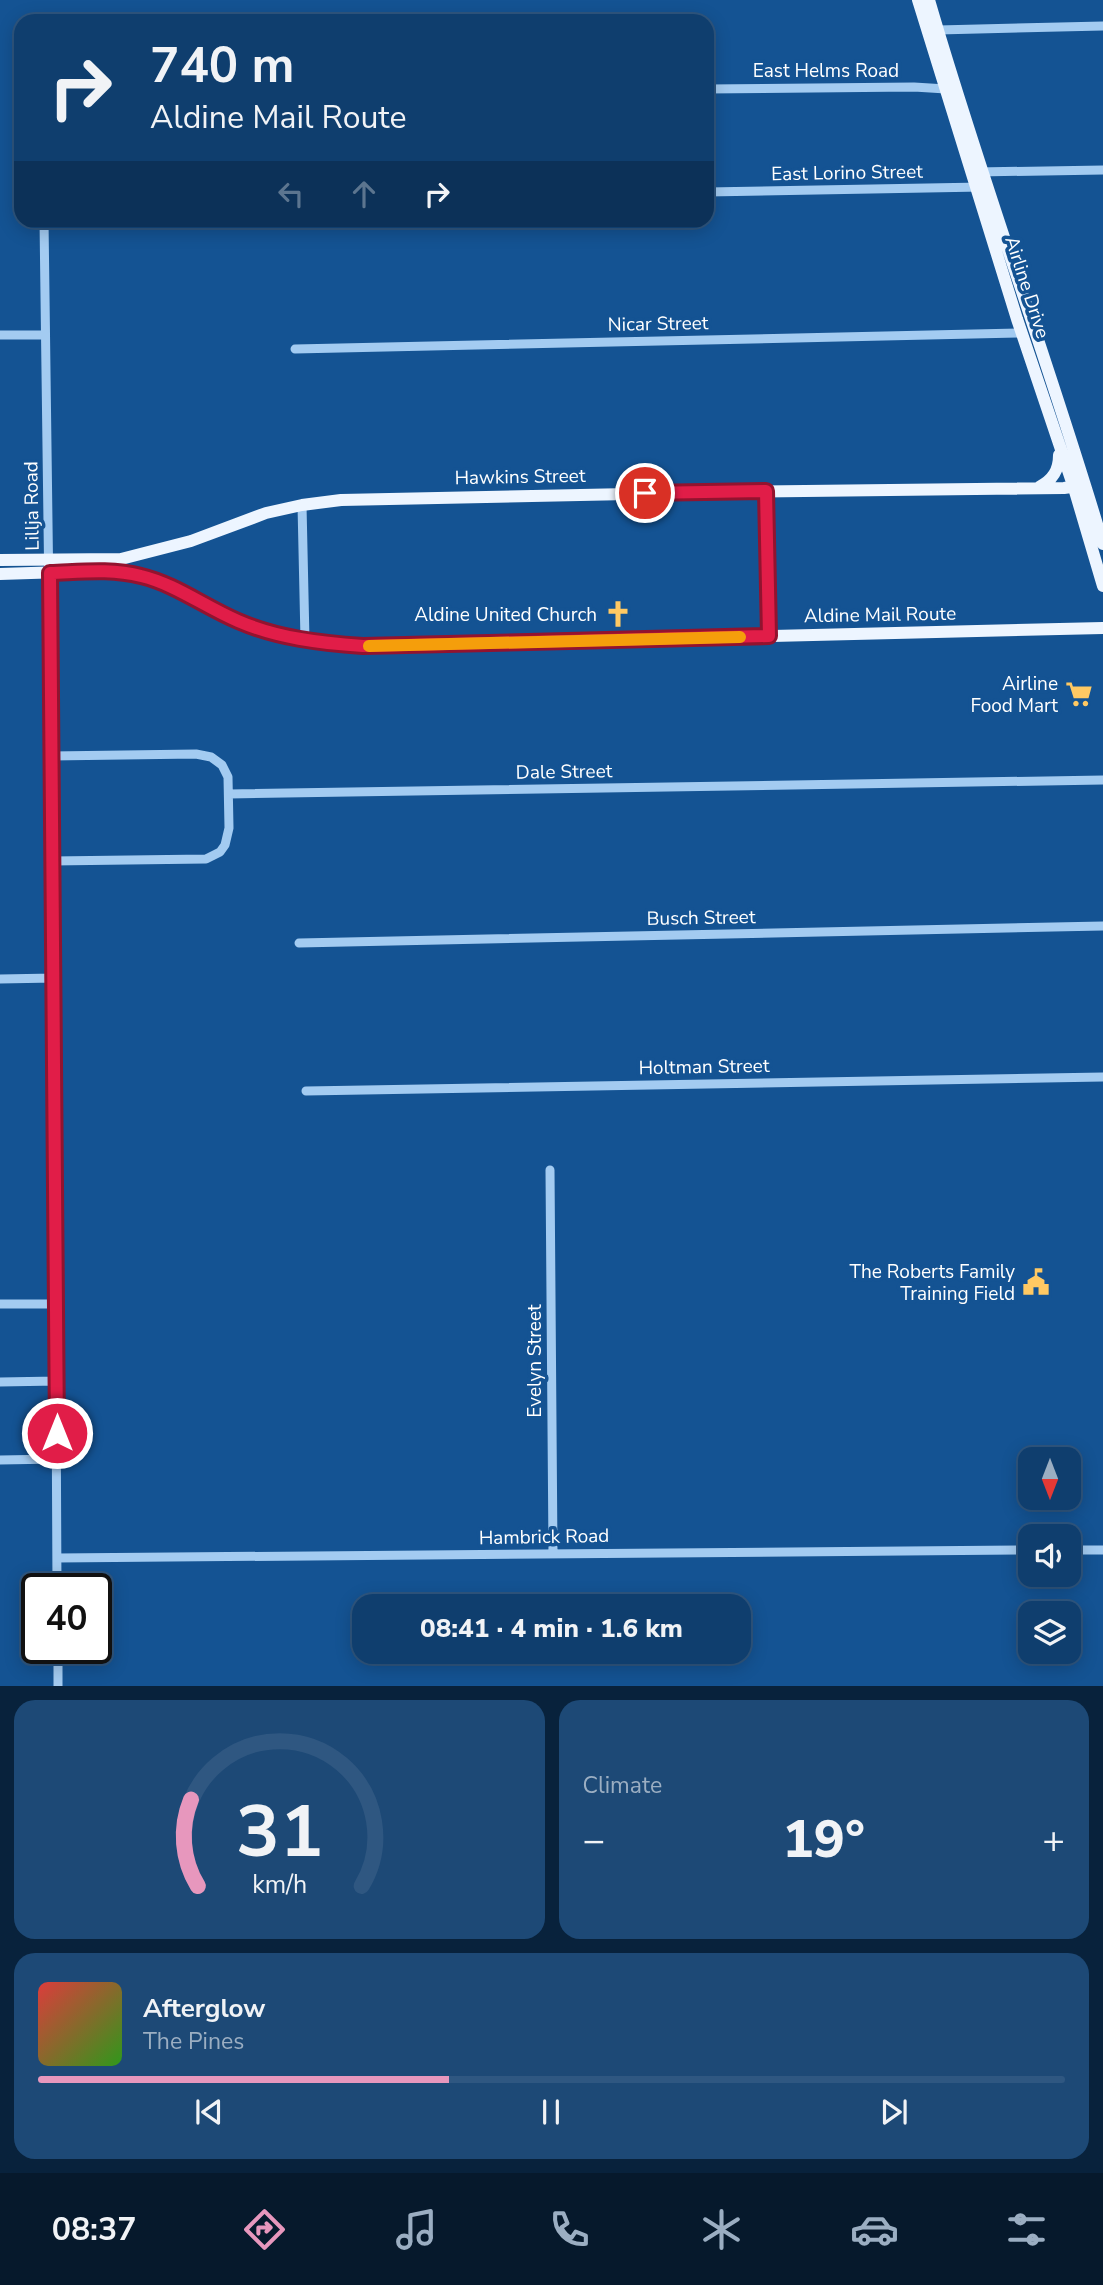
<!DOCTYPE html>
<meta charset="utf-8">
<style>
:root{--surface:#0f3e6e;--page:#1d4976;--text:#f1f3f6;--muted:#9baec2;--line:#2f5781;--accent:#e797bd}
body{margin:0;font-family:"Nunito Sans",sans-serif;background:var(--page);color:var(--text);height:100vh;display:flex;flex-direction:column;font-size:26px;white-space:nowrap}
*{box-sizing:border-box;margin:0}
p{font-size:23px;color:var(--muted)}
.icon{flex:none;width:38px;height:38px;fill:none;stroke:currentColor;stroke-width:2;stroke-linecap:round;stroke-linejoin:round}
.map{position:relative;height:1686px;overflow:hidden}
.panel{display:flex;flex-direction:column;gap:14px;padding:14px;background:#08223c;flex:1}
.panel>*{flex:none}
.top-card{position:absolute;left:14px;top:14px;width:700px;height:214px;border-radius:21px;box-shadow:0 4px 18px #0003,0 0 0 2px var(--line);background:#0f3e6e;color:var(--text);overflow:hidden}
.needle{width:46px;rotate:180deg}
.controls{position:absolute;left:1018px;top:1447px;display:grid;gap:14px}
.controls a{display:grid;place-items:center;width:63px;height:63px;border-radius:14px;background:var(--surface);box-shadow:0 4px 18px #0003,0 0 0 2px var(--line);font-size:35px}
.speed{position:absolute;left:21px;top:1573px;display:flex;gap:14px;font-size:35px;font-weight:700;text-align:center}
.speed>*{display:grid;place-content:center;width:91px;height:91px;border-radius:50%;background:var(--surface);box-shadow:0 4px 18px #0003,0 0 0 2px var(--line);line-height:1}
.speed .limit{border:4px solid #111;border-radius:10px;background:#fff;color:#111}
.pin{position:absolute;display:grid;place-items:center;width:60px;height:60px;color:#fff;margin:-30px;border:4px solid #fff;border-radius:50%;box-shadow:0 2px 7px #0007}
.me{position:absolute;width:77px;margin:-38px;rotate:0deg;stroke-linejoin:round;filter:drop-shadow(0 0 5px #0008)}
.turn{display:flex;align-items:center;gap:24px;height:147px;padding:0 21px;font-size:32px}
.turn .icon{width:91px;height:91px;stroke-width:2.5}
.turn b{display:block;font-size:49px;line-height:60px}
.lanes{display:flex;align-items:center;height:66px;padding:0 21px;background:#0003;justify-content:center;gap:35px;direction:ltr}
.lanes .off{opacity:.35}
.big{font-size:52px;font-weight:800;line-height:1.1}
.panel .widget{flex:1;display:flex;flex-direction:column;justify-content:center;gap:10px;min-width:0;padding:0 24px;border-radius:21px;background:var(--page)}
.panel .dial{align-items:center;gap:0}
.dial svg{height:182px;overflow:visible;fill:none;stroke:var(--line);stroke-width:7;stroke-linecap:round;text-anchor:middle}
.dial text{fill:var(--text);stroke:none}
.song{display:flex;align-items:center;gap:21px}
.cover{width:84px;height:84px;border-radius:10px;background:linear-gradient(135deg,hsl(0 70% 55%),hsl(110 70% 35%))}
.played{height:7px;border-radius:4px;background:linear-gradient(90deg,var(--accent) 40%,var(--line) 40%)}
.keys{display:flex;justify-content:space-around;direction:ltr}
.heat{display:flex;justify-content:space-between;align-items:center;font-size:38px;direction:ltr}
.panel .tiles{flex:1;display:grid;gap:14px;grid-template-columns:1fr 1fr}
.widget:last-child{grid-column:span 2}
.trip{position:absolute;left:352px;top:1594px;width:399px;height:70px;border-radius:21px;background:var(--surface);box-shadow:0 4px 18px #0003,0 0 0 2px var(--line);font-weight:800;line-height:70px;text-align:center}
.menu{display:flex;height:112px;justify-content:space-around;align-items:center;background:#06192c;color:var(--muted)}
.menu .icon{width:49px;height:49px}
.menu .active{color:var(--accent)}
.menu b{font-size:32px;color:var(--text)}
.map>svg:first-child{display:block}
</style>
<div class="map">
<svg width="1103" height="1687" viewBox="0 0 1103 1687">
<rect width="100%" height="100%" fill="#145393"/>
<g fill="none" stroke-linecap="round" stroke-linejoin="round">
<path stroke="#a3cbf1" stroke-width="9" d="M938,30L1103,26
M707,89L914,87L946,89
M977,172L1103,170
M707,192L982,187
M44,220L54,978L57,1589
M0,335H45
M295,349L1022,333
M766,491L769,636
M302,505L305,640
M51,756L196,754L211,757L222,765L228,777L229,828L225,845L220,852L206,859L52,861
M229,794L1103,780
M299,943L1103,926
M0,979L54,978
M306,1091L1103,1077
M550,1170L553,1553
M0,1304H57
M0,1382L57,1381
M0,1460L57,1459
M1069,1550H1103
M57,1558L1031,1550
M58,1648V1687"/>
<path stroke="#edf5ff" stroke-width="12" d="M918,0L1017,319L1074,488L1103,586
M929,0C982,183 1049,362 1103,544
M1039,487C1053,480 1059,470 1059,455
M0,560L121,559L191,541L266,513L302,505L341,500L725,492L1064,488L1085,485
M0,574L93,571L138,575L158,581L239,622L260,629L305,640L363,646L1103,628"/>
</g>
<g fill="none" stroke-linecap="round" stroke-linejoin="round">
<defs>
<path id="route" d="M57,1433L50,573C80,572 111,568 141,576C175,584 205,607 238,621C277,638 320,643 363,646L769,636L766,491L645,493"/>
</defs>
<use href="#route" stroke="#92132f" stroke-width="18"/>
<use href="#route" stroke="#e11d48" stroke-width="12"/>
<path stroke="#f59e0b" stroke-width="12" d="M369,646L740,637"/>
</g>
<defs>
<symbol id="church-bare" viewBox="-9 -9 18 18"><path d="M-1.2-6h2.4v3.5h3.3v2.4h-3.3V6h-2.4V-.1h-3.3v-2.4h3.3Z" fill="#ffc963" stroke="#145393" stroke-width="2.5" paint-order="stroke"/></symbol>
<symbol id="supermarket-bare" viewBox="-9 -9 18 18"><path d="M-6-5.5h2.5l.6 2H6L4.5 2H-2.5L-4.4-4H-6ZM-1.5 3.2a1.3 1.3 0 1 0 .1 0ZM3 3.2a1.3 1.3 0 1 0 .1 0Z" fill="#ffc963" stroke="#145393" stroke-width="2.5" paint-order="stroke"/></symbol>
<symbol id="civic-bare" viewBox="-9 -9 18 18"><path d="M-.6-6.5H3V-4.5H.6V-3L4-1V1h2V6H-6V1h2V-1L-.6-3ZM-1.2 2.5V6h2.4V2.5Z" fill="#ffc963" stroke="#145393" stroke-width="2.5" paint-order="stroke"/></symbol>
</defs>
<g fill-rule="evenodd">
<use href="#church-bare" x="599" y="595" width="38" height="38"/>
<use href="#supermarket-bare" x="1060" y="675" width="38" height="38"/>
<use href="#civic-bare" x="1017" y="1263" width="38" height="38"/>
</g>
<g text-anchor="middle" stroke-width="7" stroke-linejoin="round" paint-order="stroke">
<g font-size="19" fill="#fff" stroke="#145393">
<text x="826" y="77">East Helms Road</text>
<text transform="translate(847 172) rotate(-1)" y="7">East Lorino Street</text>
<text transform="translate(1028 287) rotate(72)" y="7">Airline Drive</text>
<text transform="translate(658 323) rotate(-1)" y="7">Nicar Street</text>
<text transform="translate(520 476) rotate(-1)" y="7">Hawkins Street</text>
<text transform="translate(31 506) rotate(-91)" y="7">Lillja Road</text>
<text transform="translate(880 614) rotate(-1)" y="7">Aldine Mail Route</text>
<text transform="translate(564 771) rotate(-1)" y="7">Dale Street</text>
<text transform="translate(701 917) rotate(-1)" y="7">Busch Street</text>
<text transform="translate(704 1066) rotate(-1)" y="7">Holtman Street</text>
<text transform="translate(534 1361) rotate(-90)" y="7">Evelyn Street</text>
<text transform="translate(544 1536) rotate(-1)" y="7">Hambrick Road</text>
</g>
<g font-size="19" fill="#fff" stroke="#145393" text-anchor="end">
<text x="597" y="621">Aldine United Church</text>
<text x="1058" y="690">Airline<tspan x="1058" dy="22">Food Mart</tspan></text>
<text x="1015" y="1278">The Roberts Family<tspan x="1015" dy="22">Training Field</tspan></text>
</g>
</g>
</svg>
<div class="controls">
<a><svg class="needle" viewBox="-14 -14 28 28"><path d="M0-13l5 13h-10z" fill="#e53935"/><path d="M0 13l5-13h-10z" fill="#9baec2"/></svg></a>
<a><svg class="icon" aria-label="sound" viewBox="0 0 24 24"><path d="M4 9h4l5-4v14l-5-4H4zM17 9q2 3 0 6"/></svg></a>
<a><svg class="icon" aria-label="layers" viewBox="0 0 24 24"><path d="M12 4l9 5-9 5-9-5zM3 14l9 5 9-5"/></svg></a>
</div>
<div class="speed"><div class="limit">40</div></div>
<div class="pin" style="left:645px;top:493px;background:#d93025"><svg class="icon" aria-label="arrive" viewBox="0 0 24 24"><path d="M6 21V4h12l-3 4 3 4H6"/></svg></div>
<svg class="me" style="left:57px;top:1433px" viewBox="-20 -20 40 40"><circle r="17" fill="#e11d48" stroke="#fff" stroke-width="3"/><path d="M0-11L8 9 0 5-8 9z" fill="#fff"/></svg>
<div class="trip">08:41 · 4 min · 1.6 km</div>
<div class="top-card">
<div class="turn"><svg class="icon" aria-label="right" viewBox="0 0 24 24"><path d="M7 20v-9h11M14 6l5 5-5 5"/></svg><div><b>740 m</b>Aldine Mail Route</div></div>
<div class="lanes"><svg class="icon off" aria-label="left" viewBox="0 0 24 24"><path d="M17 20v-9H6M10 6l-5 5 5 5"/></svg><svg class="icon off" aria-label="ahead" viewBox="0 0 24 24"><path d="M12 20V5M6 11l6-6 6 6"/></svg><svg class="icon" aria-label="right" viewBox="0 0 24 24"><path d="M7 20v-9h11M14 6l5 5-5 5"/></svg></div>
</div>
</div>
<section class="panel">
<div class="tiles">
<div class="widget dial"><svg viewBox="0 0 100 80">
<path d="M14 69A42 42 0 1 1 86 69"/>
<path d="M14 69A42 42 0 0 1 11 31" stroke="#e797bd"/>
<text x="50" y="56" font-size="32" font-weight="700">31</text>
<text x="50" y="72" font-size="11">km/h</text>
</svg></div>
<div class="widget"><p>Climate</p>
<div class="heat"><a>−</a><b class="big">19°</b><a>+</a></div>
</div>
<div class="widget">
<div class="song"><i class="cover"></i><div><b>Afterglow</b><p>The Pines</p></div></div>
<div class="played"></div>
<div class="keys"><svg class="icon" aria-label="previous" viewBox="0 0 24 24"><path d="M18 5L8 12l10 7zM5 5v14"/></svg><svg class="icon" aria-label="pause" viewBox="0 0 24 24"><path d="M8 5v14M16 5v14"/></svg><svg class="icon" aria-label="next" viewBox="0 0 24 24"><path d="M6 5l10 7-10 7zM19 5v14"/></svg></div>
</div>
</div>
</section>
<nav class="menu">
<b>08:37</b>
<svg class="icon active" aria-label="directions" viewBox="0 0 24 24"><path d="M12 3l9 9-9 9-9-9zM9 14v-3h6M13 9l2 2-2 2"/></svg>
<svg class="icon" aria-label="music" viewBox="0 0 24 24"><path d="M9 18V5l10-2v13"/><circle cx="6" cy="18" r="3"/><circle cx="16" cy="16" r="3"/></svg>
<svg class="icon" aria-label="phone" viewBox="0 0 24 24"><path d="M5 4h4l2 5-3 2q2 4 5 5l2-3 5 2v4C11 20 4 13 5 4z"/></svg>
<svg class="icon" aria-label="climate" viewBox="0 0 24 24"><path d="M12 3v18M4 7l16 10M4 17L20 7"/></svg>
<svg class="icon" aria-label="car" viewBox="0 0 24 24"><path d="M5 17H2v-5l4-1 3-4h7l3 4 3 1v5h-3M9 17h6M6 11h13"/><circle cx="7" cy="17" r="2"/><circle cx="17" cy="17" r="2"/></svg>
<svg class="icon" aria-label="filters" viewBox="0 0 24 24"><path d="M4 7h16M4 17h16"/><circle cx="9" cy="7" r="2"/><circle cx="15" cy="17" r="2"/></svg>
</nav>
